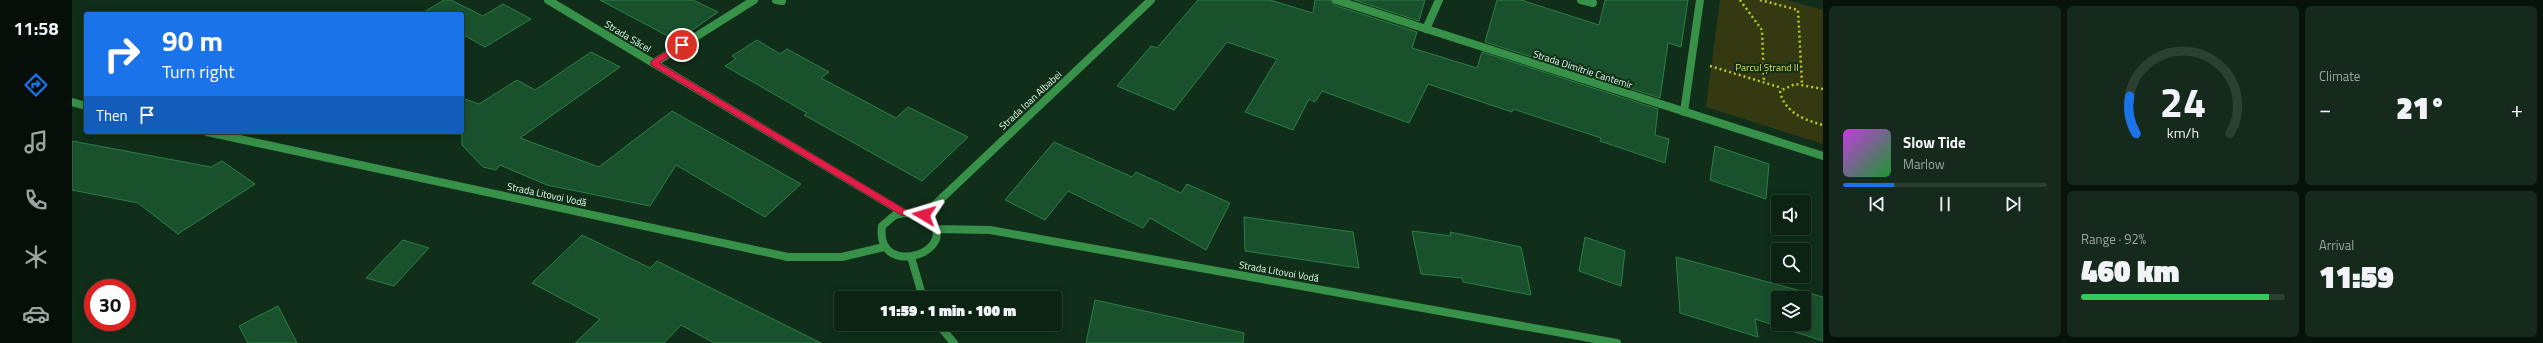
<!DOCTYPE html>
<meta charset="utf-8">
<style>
:root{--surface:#0c2213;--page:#152a1c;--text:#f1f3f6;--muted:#9aa4a0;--line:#2c3f33;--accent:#1a73e8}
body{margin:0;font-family:"Titillium Web",sans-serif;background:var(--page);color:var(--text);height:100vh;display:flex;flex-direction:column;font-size:15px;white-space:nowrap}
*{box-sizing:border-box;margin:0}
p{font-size:13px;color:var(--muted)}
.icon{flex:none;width:22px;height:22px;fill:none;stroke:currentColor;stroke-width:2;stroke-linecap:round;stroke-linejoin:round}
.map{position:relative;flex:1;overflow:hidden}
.panel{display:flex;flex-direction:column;gap:6px;padding:6px;background:#07130a;width:720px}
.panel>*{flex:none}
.guide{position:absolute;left:12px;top:12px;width:380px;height:122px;border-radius:4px;box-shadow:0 2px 10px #0003,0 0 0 1px var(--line);background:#1a73e8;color:#fff;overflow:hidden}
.tools{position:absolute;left:1699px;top:195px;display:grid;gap:8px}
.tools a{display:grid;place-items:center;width:40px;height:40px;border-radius:4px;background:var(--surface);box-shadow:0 2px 10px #0003,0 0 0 1px var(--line);font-size:20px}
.speed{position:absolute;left:12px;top:279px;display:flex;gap:8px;font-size:20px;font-weight:700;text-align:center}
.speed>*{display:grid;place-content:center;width:52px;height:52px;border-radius:50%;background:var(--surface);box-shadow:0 2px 10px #0003,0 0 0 1px var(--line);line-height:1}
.speed .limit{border:6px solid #d22;background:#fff;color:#111}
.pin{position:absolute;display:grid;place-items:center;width:34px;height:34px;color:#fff;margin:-17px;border:2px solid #fff;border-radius:50%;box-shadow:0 1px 4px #0007}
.me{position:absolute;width:44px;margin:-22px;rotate:277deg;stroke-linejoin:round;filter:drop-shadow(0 0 3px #0008)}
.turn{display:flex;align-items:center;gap:14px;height:84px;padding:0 12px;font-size:18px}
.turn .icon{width:52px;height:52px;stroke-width:2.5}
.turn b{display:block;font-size:28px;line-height:34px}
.then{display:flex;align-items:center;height:38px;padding:0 12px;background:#0003;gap:8px;font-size:15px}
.big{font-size:30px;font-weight:800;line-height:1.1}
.panel .tile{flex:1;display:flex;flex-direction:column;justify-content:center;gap:6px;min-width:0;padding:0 14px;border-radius:6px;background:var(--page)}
.panel .dial{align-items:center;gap:0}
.dial svg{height:104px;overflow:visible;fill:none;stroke:var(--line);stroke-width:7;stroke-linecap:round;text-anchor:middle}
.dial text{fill:var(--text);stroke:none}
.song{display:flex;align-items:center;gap:12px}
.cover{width:48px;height:48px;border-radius:6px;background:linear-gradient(135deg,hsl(290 70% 55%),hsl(130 70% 35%))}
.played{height:4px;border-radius:2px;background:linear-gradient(90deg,var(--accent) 25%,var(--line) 25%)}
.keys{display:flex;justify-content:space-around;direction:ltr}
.heat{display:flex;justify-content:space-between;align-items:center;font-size:22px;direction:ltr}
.charge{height:6px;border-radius:3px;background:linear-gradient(90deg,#34c759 92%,var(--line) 0)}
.panel .tiles{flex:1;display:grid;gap:6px;grid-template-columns:repeat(3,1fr)}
.tile:first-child{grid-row:span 2}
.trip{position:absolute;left:762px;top:291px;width:228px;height:40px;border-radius:4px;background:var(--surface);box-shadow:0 2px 10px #0003,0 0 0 1px var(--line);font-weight:800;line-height:40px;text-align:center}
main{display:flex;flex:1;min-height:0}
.menu{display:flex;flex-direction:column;width:72px;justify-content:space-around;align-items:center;background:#050e08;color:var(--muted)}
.menu .icon{width:28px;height:28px}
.menu .active{color:var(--accent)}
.menu b{font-size:18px;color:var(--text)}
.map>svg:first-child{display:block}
</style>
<main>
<nav class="menu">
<b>11:58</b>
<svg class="icon active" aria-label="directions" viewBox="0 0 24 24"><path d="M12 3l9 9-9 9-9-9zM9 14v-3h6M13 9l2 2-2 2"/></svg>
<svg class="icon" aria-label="music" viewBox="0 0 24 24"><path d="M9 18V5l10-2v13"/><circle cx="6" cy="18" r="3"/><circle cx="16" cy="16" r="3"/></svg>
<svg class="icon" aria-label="phone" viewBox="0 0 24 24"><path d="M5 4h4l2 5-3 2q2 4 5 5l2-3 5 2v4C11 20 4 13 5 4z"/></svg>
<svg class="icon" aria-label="climate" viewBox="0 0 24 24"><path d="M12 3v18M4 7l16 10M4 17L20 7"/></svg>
<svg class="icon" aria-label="car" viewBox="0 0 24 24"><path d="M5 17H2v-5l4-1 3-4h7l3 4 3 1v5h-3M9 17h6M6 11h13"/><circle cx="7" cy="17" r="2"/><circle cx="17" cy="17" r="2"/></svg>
</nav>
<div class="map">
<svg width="1751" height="343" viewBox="0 0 1751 343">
<rect width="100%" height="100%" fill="#102e19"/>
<path fill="#353912" d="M1648,0H1715L1751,10V144L1634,107Z"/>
<path fill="#1a512d" stroke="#2a7f47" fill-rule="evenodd" d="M372,0H379L411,16L431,4L459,19L413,47L390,34V14H356L352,12Z
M528,0H621L646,12L605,41Z
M1126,0H1198L1241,13L1243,0H1259L1262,5L1345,32L1340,48L1405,68L1410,52L1586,109L1583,135L1597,139L1593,163L1528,141L1529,138L1441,109L1440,112L1356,84L1337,123L1250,91L1243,102L1237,99L1221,130L1173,112L1205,59L1155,42L1102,110L1045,86L1079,46L1085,48Z
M1282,0H1353L1347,21Z
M1425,0H1449L1527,25L1533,0H1616L1609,47L1596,43L1588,98L1413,42Z
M685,40L708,54L715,49L757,72L749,78L824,118L836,107L896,137L850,181L732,115L735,113L653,66L664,59L660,56Z
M519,52L548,67L448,138L527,167L600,111L729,184L693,217L604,165L578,206L475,185L428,165L424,170L411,167L390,145V98L407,104L445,80L463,90Z
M0,141L139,167L150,161L183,184L106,234L66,203L0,190Z
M982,142L1060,177L1064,172L1109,193L1115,184L1158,203L1134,250L1078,218L1071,228L996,191L973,220L933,200Z
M1643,146L1697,164L1694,199L1638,180Z
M1172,217L1281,232L1287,268L1173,251Z
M1340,231L1379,236L1378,232L1449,247L1459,295L1391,282L1390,278L1349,274Z
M510,235L578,268L585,261L749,343H642L609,325L592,343H503L528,319L460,283Z
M1513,237L1553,251L1549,286L1507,271Z
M331,240L357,248L322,286L294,278Z
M1604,257L1751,297V341L1683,319L1686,337L1608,313ZM1706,298H1732V324H1706Z
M1023,300L1172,333L1171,343H1014Z
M206,306L225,343H176L167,326Z"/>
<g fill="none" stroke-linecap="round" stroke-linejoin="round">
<path stroke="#bbca26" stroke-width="2.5" stroke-dasharray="2 3" stroke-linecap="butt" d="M1668,0L1690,30L1692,82
M1688,0L1726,10L1730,84
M1638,66L1710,88
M1751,89L1723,84L1708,91C1712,112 1732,120 1751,125"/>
<path stroke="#379148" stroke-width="8" d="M704,0L710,1
M1509,0L1521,3
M1354,29L1367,0
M582,63L682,0"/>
<path stroke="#379148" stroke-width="8" d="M476,0L832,213
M0,102L14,106
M1612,112L1628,0
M135,132L716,257H770L812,247
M832,213C843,213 856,215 862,225C880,255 803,277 810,226L823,215Z
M852,215L1079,0
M865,229L918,230L1545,343
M839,257L851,298
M866,324L882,343"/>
<path stroke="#379148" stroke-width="8" d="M1264,0L1751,156"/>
</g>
<path fill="#e11d48" stroke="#92132f" d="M608,43L614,45L587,63L834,210L855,213V218L829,215L579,65V61Z"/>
<g text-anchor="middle" stroke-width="4" stroke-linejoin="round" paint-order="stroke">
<g font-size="10" fill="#ddffe6" stroke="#102e19">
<text transform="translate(556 36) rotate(31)" y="4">Strada Săcel</text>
<text transform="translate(1511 69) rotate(18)" y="4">Strada Dimitrie Cantemir</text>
<text transform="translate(958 100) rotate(-43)" y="4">Strada Ioan Albabei</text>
<text transform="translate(475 194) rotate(12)" y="4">Strada Litovoi Vodă</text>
<text transform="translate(1207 271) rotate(10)" y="4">Strada Litovoi Vodă</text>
</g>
<g font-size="10" fill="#eadc5d" stroke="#102e19">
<text x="1695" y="71">Parcul Ștrand II</text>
</g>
</g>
</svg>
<div class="tools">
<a><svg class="icon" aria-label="sound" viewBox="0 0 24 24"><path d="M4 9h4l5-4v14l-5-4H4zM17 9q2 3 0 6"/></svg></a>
<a><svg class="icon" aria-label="search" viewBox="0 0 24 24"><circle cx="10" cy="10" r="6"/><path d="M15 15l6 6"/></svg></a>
<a><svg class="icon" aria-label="layers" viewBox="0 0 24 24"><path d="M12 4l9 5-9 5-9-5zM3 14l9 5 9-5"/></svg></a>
</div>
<div class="speed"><div class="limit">30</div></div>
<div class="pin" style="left:610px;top:45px;background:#d93025"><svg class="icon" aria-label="arrive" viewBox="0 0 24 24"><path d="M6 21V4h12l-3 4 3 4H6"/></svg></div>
<svg class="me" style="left:852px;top:215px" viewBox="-20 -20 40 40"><path d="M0-17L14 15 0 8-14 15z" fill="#e11d48" stroke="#fff" stroke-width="4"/></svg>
<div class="trip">11:59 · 1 min · 100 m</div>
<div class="guide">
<div class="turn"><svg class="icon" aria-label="right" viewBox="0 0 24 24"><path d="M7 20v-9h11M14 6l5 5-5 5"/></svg><div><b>90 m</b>Turn right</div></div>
<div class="then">Then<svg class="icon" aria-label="arrive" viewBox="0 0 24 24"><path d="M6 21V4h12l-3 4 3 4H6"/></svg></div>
</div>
</div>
<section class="panel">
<div class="tiles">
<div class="tile">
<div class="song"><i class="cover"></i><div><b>Slow Tide</b><p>Marlow</p></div></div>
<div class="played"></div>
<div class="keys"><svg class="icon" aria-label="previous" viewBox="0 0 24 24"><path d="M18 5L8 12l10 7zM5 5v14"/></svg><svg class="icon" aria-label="pause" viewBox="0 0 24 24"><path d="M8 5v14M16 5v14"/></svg><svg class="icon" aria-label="next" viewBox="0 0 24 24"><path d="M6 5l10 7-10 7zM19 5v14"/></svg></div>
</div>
<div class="tile dial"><svg viewBox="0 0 100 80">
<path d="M14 69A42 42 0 1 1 86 69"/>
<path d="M14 69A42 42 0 0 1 9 40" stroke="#1a73e8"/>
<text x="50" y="56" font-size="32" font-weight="700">24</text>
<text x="50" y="72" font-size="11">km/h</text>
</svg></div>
<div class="tile"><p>Climate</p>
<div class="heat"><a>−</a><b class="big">21°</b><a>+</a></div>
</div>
<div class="tile"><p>Range · 92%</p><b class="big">460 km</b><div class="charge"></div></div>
<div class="tile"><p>Arrival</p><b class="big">11:59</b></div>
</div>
</section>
</main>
